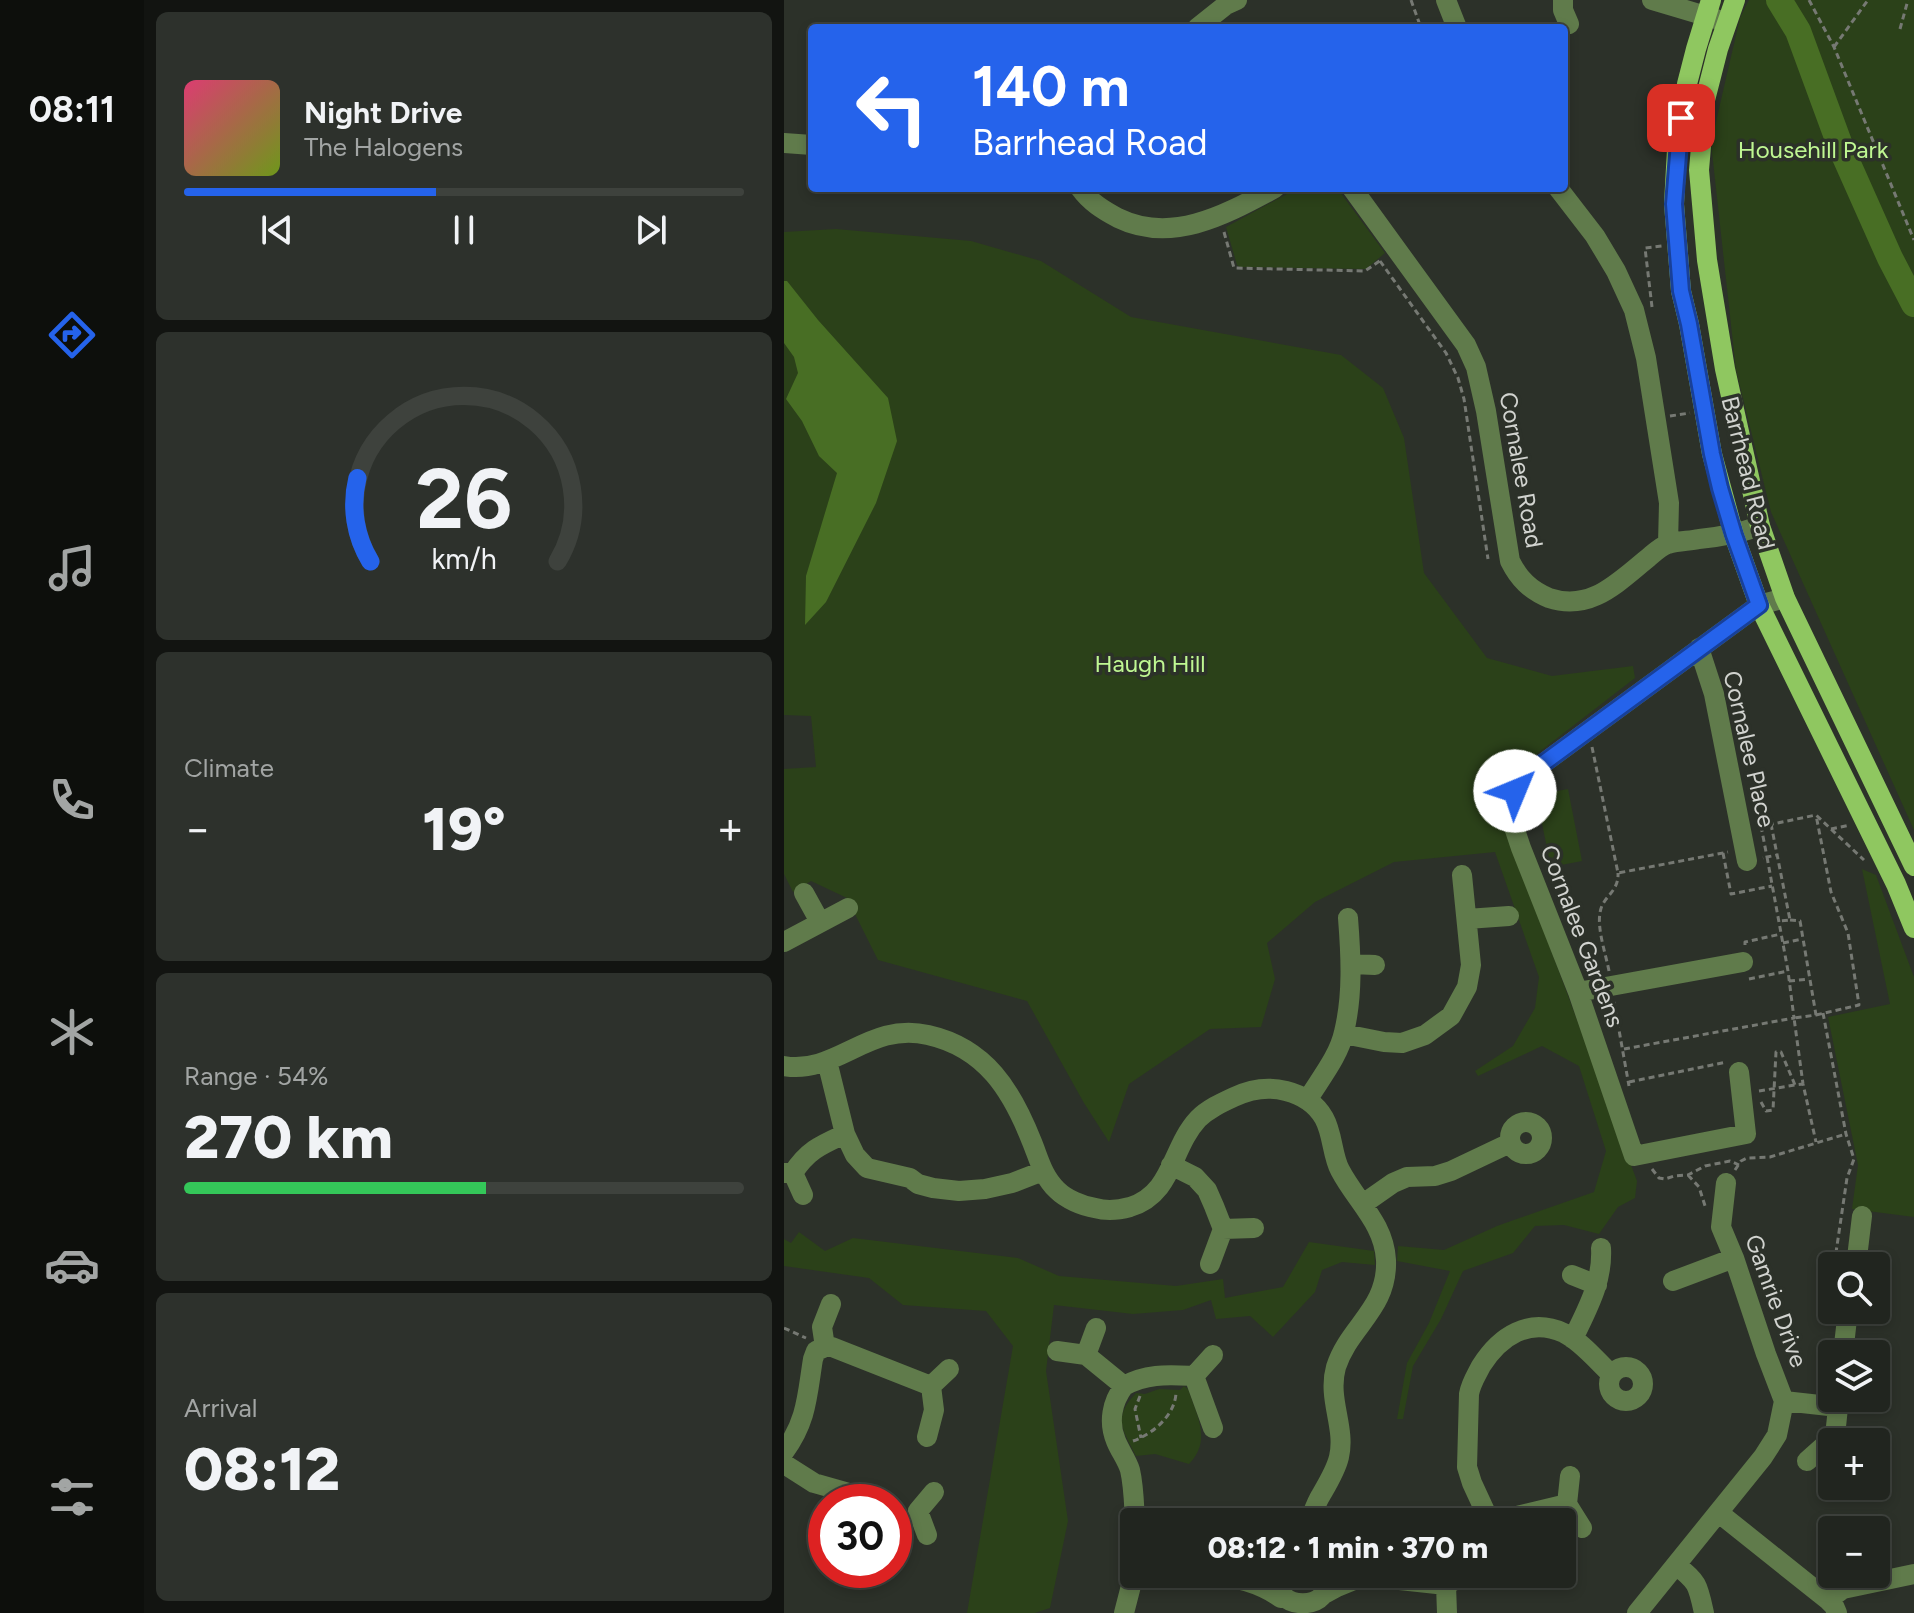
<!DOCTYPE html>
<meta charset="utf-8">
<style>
:root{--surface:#21251f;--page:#2d312c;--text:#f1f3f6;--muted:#a2a5a4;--line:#3e423d;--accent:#2563eb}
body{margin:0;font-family:Figtree,sans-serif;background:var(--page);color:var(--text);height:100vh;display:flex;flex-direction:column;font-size:30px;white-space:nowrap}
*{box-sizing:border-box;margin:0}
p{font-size:26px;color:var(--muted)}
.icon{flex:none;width:44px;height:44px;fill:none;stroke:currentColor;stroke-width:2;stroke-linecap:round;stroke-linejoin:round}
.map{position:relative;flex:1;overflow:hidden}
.side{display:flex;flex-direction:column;gap:12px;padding:12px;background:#121411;width:640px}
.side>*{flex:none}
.top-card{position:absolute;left:24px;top:24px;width:760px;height:168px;border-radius:8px;box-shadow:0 4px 12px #0003,0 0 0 2px var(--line);background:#2563eb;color:#fff;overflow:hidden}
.fabs{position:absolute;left:1034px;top:1252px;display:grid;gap:16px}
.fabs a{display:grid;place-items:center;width:72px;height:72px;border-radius:8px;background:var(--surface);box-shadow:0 4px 12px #0003,0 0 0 2px var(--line);font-size:40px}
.speed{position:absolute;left:24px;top:1484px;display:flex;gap:16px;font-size:40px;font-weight:700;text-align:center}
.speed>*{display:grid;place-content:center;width:104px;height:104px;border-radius:50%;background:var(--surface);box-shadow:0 4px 12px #0003,0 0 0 2px var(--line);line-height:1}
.speed .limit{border:12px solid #d22;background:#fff;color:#111}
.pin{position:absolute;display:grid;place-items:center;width:68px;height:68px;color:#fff;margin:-34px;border-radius:16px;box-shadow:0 4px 12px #0006}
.me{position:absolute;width:88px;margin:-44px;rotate:45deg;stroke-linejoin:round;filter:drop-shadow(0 0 6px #0008)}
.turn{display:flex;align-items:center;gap:28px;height:168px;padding:0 32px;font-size:36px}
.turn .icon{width:104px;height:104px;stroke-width:2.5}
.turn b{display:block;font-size:56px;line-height:68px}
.big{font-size:60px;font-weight:800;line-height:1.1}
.side .widget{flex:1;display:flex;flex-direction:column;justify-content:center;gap:12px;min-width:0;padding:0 28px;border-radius:12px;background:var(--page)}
.side .dial{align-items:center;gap:0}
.dial svg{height:208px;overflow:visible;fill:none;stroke:var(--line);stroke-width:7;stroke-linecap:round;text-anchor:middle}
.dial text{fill:var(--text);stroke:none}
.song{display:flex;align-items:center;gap:24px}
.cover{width:96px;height:96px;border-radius:12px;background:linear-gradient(135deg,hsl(340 70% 55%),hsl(80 70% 35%))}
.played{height:8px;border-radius:4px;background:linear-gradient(90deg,var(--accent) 45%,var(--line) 45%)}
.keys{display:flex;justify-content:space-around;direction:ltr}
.heat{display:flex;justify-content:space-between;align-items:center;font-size:44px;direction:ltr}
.charge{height:12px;border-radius:6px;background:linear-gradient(90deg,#34c759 54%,var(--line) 0)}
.trip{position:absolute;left:336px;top:1508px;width:456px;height:80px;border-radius:8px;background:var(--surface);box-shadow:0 4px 12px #0003,0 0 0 2px var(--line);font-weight:800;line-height:80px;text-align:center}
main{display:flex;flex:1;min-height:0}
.tabs{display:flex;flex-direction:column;width:144px;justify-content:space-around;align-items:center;background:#0d0f0c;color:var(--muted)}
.tabs .icon{width:56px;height:56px}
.tabs .on{color:var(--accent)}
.tabs b{font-size:36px;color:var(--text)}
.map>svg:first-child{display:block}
</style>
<main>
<nav class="tabs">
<b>08:11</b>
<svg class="icon on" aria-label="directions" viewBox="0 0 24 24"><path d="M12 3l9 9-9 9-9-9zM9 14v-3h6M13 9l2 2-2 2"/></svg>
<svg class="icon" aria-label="music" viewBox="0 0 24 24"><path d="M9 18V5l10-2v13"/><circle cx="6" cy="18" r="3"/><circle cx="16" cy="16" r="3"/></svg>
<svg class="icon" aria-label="phone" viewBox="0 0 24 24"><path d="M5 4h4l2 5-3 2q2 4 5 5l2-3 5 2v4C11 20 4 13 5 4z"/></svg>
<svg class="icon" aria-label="climate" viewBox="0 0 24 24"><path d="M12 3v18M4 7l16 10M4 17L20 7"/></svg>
<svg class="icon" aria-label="car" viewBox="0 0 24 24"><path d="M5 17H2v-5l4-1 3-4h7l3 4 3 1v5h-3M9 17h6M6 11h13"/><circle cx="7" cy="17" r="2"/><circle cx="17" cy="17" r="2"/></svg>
<svg class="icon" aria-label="filters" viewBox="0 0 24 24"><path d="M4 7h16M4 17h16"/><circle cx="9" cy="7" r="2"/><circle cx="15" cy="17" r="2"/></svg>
</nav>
<section class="side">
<div class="widget">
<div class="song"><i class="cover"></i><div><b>Night Drive</b><p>The Halogens</p></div></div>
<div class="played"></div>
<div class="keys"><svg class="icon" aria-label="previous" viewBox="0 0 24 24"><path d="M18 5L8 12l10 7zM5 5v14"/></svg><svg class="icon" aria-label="pause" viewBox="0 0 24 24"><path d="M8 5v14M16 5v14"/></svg><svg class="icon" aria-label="next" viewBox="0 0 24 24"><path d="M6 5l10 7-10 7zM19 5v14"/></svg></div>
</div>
<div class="widget dial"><svg viewBox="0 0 100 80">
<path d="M14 69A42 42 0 1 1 86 69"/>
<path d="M14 69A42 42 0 0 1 9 37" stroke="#2563eb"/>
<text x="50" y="56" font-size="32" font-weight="700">26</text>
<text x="50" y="72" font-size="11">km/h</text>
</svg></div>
<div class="widget"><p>Climate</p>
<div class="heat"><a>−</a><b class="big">19°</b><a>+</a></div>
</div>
<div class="widget"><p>Range · 54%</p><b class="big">270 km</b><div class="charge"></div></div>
<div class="widget"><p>Arrival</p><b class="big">08:12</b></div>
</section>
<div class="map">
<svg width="1130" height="1613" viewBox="0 0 1130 1613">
<rect width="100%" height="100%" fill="#2c3129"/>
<path fill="#2b4119" d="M965,0H1130V830L987,512L952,370L927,143L956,18Z
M514,188H553L601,253L582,269L456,267L453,265L442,227Z
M52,229L187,241L257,261L347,317L557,355L599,388L620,438L640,573L703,658L768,676L849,666L851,678L728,773C712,808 719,813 729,848L853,1181L851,1198L834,1207L815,1234L780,1225L751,1226L729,1253L679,1271L657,1319L629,1366L619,1419H613L623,1363L645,1323L666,1271L613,1261L614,1246L660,1250L713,1226L810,1192L822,1151L795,1066L758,1046L694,1076L691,1071L729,1046L751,1008L755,977L711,852L610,862L531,902L483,943L491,979L477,1027L426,1029L345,1084L325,1142L300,1103L243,1001L94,960L63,898L27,881L9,892L0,874V769L32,767L27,716L0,715V232Z
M784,789L798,861L767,867L752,795Z
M1078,869L1092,875L1130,977V1217L1068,1209L1074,1165L1044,1017L1106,1004Z
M15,1232L41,1251L69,1238L234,1258L275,1276L392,1286L439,1279L441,1298L499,1287L525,1242L590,1251L591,1265L558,1262L538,1270L531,1292L489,1337L466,1316L432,1319L427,1300L399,1310L349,1314L270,1305L262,1371L284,1521L266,1608L251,1613H183L229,1346L202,1311L119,1305L85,1278L0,1266V1239L7,1243Z
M400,1386L404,1389C413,1416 428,1440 405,1464L371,1454L352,1456C339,1430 328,1418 352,1393L361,1394L375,1389L396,1390Z"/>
<path fill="#486e24" d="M0,281H3L34,320L104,398L113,441L92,503L42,602L21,625L22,576L53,473L35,456L18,421L2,399L14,373L10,357L0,343Z"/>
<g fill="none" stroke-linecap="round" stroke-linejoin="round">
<path stroke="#486e24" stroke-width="26" d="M995,0L1014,31L1057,148L1106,258L1130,304"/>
<path stroke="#767973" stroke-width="3" stroke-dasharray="6 4" stroke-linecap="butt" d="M627,0L637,28
M1025,0L1050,47L1130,240
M1116,29L1124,0
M1050,47L1084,0
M440,232L450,268L581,271L597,260
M596,261L662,353L674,378L680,399L704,559
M868,307L861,248L878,246
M886,416L906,413
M808,747L834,873L944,852
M987,824L1006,920L995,921
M977,826L983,857L993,855
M974,827L1032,815L1080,860
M1047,829L1066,825
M939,853L947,894L988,886
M1006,920L1016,921L1032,1015L1010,1018L1019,1084L1032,1142
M999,943L1018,939
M961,945V942L997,934
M825,971C822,955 813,929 816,913C818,896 835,893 834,873
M965,979L1004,971
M1005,981L1025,979
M830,1002L845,1086
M1039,1013L1062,1134L1070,1159L1063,1178L1050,1266
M1032,1015L1075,1005L1064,933L1047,892L1032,815
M840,1049L1010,1018L1004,971L983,857L979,858
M845,1082L943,1062
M975,1091L1011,1085
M977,1102L982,1111L989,1110L992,1052H997L1011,1085L1019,1084
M868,1169L875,1178L881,1179L890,1176L904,1175L921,1166L946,1161L955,1165
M951,1170L957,1161L963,1158L986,1157L1062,1134
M904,1175L915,1187L922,1209
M0,1328L22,1338
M356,1396L351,1409L357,1438
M349,1441C369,1434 391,1415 392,1393"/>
<path stroke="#607b4b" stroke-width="20" d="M662,0L673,28
M779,0V10L785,24
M868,0L942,22
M413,28L442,5L453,0
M0,143L28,145
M296,188C306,202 319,210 334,218C389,245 444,213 491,188
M568,188L682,345L692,367L702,411L726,561C735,579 746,590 765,598C807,612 834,582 864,558C870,553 877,546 884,544C893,541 906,541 915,539C937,537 956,533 976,526
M774,188L811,236L832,271L850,310L862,358L885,503L884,544
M915,648L930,694L963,861
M20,893L36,922
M683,919L725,916
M0,942L64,908
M568,964L591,965
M794,992L959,962
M560,1034L600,1042L618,1043L641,1035L667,1016L683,987L687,965L678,875
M43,1061L61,1134L71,1155L83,1168L126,1178L134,1184L149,1188L175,1191L201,1189L228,1183L259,1171
M0,1066C53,1075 85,1021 144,1035C202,1048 228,1091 248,1142C255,1159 259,1177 273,1190C282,1199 298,1206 311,1208C322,1211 335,1210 346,1207C389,1194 387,1148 414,1119C424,1109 437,1103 450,1097C467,1089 483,1086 502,1091C518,1095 532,1104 540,1118C549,1134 548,1155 556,1170C572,1201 600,1223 602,1260C604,1309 565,1326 552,1367C543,1399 562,1427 555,1457C552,1470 544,1483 537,1495C532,1503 529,1513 525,1522
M955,1072L962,1134L850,1156L794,992L737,848L726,815L731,791L757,765L975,605L1001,598
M524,1099C536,1079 555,1056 560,1032C569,995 567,956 564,918
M726 1138a16 16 0 1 1 32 0a16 16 0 1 1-32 0Z
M387,1165L411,1177L423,1190L430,1206L439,1229L426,1264
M0,1173H9L19,1195
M9,1173C24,1150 37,1145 61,1134
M579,1204L609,1183L623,1177L651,1176L667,1171L726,1143
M439,1229L470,1228
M1072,1266L1078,1216
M788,1275L813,1285
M889,1281L950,1258
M1046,1299H1048
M789,1339C803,1309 819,1282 817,1248
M41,1347L38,1327L47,1304
M273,1351L302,1355L340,1386C328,1402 324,1422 332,1441C336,1451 343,1460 346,1470C350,1487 350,1505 351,1522
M1059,1354L1064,1310
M302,1355L312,1328
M825 1384a17 17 0 1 1 34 0a17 17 0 1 1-34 0Z
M410,1376L429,1355
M147,1386L165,1369
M340,1386C363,1373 385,1375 410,1376L429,1428
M1000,1401L1054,1407
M0,1452C23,1421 23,1396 29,1359L32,1351L41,1347H48L147,1386L150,1410L143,1437
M1023,1461L1051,1436L1055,1398
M0,1464L30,1483L97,1502
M786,1476L783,1504L798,1528
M935,1513L1044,1600L1050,1606L1053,1613
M706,1522L688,1483L683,1467L685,1394C687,1383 692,1376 697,1366C716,1336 745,1317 780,1333C798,1342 813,1361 827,1374
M708,1522L783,1504
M143,1535L134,1511L150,1492
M892,1565C914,1582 914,1585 920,1613
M425,1574C452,1578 474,1582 497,1598
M498,1574C480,1613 558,1613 539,1574
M575,1578H597L662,1585L682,1574
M662,1585L663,1613
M542,1593L553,1587L575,1578L554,1574
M1044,1600L1059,1589L1130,1574
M340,1613L349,1578L352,1574
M853,1613L979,1457L993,1435L1000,1401L982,1354L950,1258L937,1227L942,1183"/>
<path stroke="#8fc760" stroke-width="20" d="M927,0L912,49L903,84L893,149L890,204L897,291L905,324L928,454L950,535L975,605L1112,884L1130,928
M951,0L934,49L921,100L915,170L923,260L941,369L976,526L1001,598L1130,866"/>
</g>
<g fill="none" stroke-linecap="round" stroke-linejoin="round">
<defs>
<path id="route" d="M731,791L757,765L975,605L950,535L936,488L928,454L905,324L897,291L890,204L897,118"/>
</defs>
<use href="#route" stroke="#184099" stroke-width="20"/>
<use href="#route" stroke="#2563eb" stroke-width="14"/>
</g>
<g text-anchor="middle" stroke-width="7" stroke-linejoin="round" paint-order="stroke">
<g font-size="24" fill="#bff792" stroke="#2c3129">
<text x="1029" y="158">Househill Park</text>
<text x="366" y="672">Haugh Hill</text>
</g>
<g font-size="24" fill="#d1d3cf" stroke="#2c3129">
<text transform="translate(737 470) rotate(80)" y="8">Cornalee Road</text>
<text transform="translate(964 473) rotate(76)" y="8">Barrhead Road</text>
<text transform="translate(965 749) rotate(77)" y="8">Cornalee Place</text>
<text transform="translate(798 936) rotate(69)" y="8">Cornalee Gardens</text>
<text transform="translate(992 1301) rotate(70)" y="8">Gamrie Drive</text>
</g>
</g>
</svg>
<div class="fabs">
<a><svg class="icon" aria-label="search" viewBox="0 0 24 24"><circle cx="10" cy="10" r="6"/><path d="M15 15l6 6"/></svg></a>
<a><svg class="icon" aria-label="layers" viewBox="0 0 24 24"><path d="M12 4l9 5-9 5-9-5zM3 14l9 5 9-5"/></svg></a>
<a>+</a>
<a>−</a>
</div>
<div class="speed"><div class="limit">30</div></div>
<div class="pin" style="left:897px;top:118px;background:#d93025"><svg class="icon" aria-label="arrive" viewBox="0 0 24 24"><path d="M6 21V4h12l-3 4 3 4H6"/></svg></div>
<svg class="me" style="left:731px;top:791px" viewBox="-20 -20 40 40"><circle r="19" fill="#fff"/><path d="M0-13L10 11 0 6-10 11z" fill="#2563eb"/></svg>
<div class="trip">08:12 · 1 min · 370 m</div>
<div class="top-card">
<div class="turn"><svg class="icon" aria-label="left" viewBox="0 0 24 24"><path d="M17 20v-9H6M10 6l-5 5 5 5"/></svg><div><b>140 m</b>Barrhead Road</div></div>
</div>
</div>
</main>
